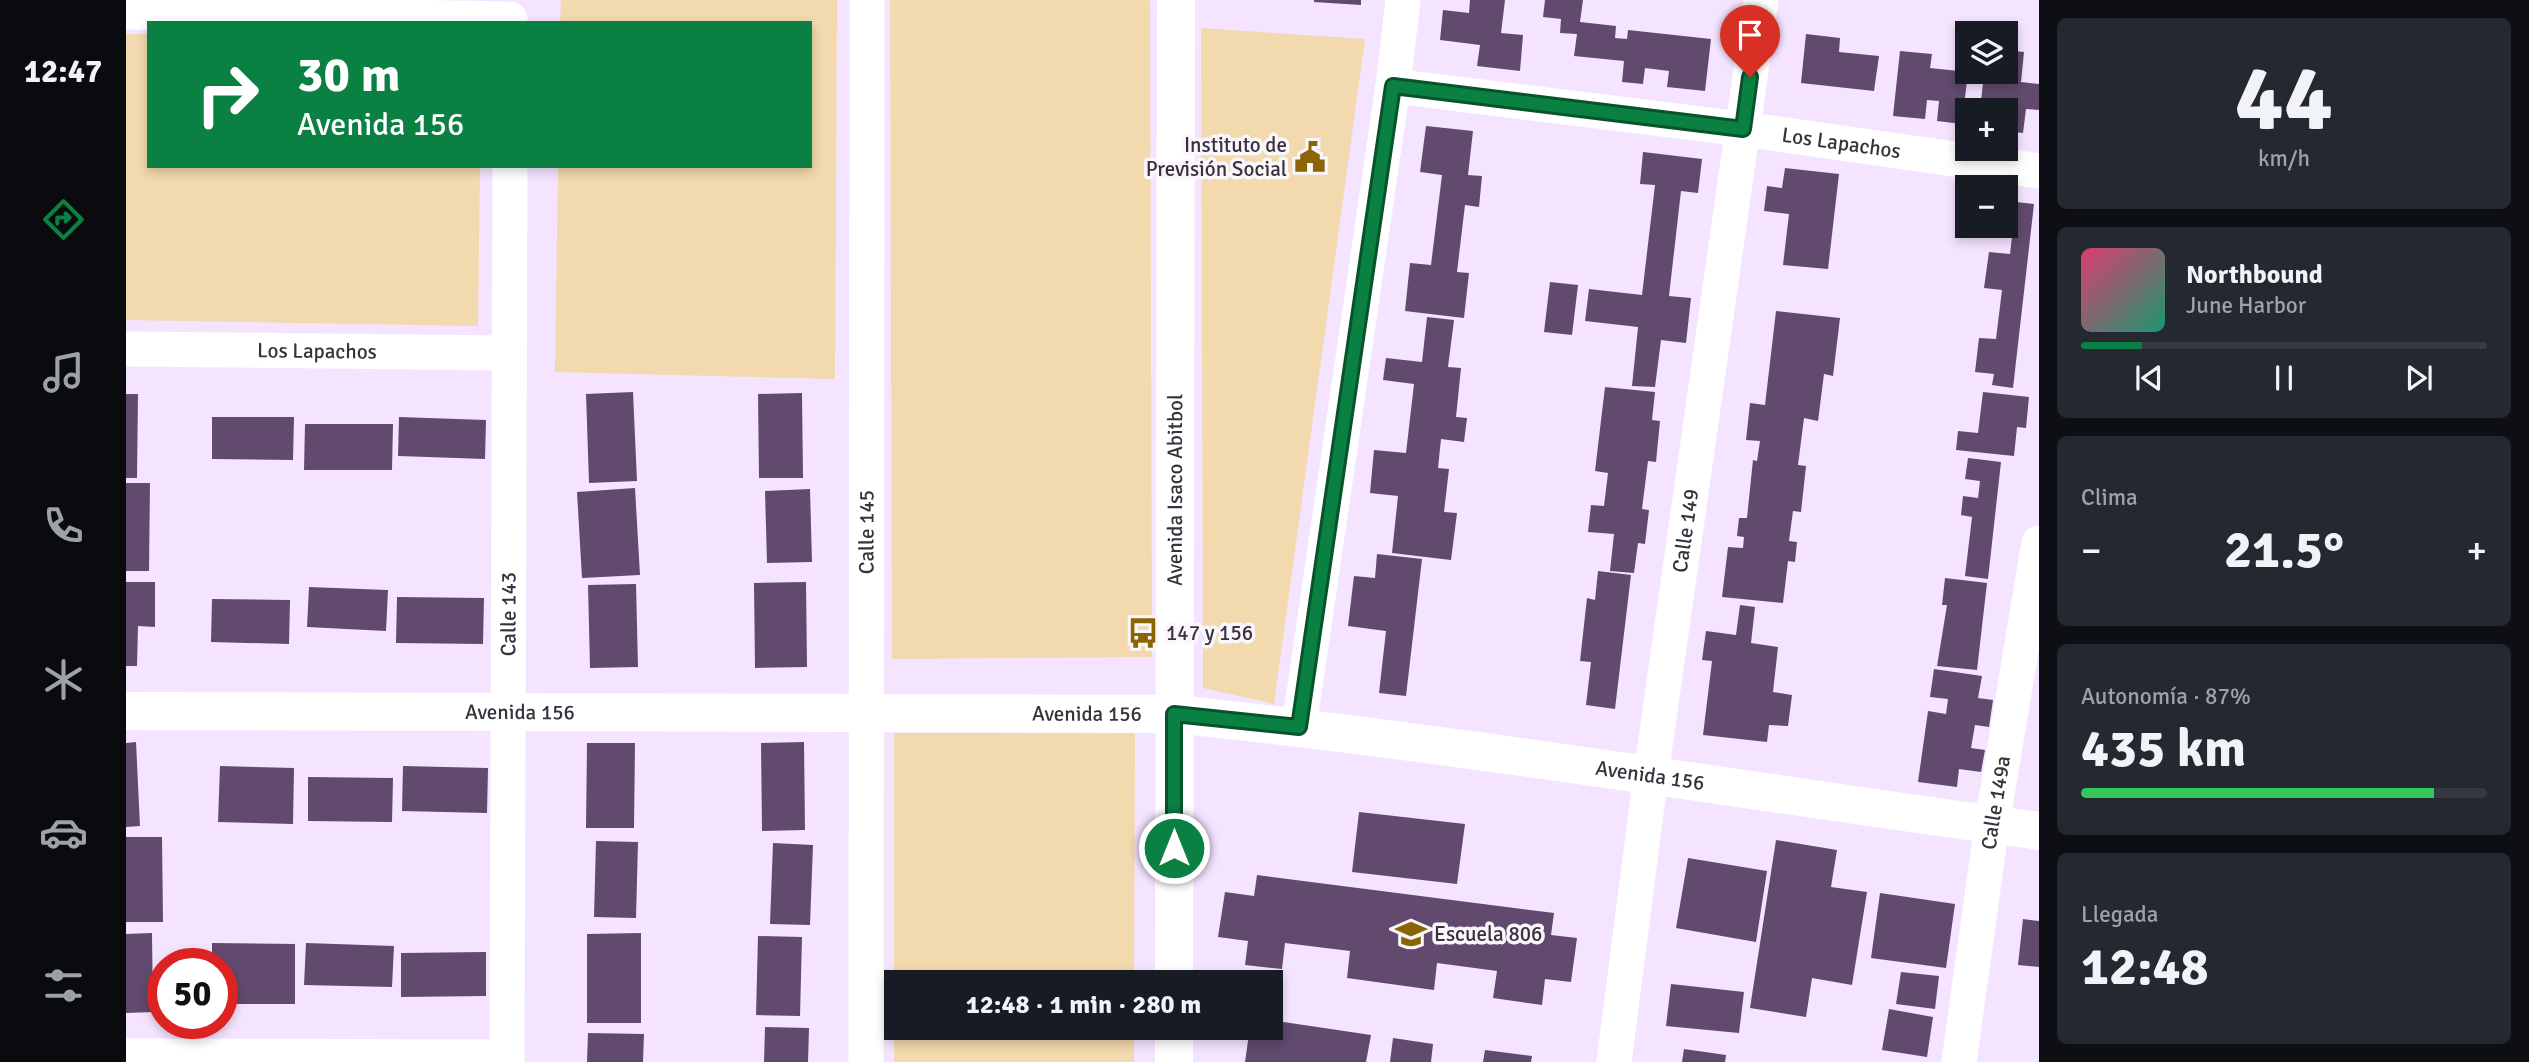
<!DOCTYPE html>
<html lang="es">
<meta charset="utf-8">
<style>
:root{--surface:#171b24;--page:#242831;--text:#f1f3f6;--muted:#9ea1a6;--line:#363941;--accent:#0b8043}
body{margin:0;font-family:Signika,sans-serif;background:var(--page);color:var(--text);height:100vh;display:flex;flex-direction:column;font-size:26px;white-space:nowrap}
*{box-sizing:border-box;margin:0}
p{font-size:23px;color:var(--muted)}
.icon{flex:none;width:38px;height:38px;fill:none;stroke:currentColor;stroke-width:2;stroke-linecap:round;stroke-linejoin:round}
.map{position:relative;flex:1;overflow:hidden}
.panel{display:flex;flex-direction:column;gap:18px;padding:18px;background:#0d0f14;width:490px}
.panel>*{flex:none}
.hud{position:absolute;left:21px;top:21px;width:665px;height:147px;border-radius:0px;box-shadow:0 4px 10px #0003;background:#0b8043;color:#fff;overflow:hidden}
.buttons{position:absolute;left:1829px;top:21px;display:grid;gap:14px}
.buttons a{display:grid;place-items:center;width:63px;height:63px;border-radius:0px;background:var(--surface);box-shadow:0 4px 10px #0003;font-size:35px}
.speed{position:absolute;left:21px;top:948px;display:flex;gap:14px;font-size:35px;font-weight:700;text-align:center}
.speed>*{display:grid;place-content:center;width:91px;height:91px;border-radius:50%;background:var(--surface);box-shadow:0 4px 10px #0003;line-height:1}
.speed .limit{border:10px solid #d22;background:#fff;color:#111}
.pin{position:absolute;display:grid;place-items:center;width:60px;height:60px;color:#fff;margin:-72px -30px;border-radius:50% 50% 50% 0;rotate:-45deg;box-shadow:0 0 7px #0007}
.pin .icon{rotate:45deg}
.me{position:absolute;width:77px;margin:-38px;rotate:0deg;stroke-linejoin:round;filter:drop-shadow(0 0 5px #0008)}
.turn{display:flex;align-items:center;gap:24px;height:147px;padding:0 35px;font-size:32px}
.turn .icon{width:91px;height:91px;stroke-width:2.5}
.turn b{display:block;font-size:49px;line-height:60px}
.big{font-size:52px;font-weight:700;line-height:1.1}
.panel .card{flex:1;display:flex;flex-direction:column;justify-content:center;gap:10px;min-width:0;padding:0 24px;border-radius:10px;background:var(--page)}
.panel .dial{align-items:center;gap:0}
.dial b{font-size:91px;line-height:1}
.song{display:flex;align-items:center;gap:21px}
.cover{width:84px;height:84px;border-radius:10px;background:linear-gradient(135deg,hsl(340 70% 55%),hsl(160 70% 35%))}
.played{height:7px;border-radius:4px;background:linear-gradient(90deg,var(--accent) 15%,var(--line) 15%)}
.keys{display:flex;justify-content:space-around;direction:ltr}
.heat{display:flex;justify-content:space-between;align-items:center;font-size:38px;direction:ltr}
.charge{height:10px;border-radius:5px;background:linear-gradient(90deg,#34c759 87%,var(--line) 0)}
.trip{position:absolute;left:758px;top:970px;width:399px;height:70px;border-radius:0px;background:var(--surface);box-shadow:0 4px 10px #0003;font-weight:700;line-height:70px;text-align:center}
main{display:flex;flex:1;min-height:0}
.tab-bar{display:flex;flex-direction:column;width:126px;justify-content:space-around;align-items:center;background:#090b0e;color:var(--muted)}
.tab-bar .icon{width:49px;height:49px}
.tab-bar .selected{color:var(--accent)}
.tab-bar b{font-size:32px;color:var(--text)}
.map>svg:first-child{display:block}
</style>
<main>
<nav class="tab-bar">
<b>12:47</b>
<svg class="icon selected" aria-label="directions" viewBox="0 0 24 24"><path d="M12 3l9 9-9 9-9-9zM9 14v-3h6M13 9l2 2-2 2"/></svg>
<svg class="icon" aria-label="music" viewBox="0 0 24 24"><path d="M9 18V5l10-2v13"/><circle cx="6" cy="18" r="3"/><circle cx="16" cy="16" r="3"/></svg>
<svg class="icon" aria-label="phone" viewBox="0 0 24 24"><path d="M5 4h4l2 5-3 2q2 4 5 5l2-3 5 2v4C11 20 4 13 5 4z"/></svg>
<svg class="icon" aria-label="climate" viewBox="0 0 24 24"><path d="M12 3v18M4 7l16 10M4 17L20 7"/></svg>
<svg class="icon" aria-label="car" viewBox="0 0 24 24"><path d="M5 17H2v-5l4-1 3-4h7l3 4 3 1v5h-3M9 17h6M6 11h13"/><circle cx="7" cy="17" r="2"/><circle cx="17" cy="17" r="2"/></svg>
<svg class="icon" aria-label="filters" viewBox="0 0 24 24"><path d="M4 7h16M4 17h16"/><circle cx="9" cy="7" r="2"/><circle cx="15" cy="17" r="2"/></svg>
</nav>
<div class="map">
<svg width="1913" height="1062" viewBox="0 0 1913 1062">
<rect width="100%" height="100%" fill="#f5e4ff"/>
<path fill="#f2d9ae" d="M435,0H711L709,379L429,372L432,166H684V23H434Z
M764,0H1024L1026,657L766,659Z
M1075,28L1239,39L1148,704L1077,688Z
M0,34H23V166H354L352,326L0,320Z
M768,733H1009L1008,982H770V1027H1008V1062H768Z"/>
<path fill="#614a6e" d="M1188,0H1235V5L1188,2Z
M1344,0H1379L1375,33L1397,35L1394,71L1351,66L1354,45L1314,40L1317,10L1343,13Z
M1419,0H1457L1454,22L1490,26L1489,38L1501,39L1502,30L1585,39L1579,91L1541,87L1543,71L1519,68L1517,84L1496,82L1498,61L1448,56L1451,34L1434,33L1435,19L1417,17Z
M1680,34L1714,38L1713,52L1753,56L1748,91L1675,83Z
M1880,50L1898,52L1895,82L1913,84V110L1900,109L1897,133L1880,131V110H1854L1858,74L1874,77L1875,72H1880Z
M1774,51L1806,54L1804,68L1842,72L1836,124L1811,121L1813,101L1801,100L1799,119L1767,116Z
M1300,126L1347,131L1342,175L1356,176L1353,207L1339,205L1331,272L1343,273L1338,318L1279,311L1284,263L1305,265L1316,175L1294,172Z
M1517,152L1576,159L1572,193L1555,191L1543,296L1565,298L1560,343L1535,340L1529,387L1506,386L1512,327L1459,321L1463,289L1516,295L1529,185L1514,184Z
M1659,168L1713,174L1702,269L1657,265L1663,214L1638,211L1641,186L1656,188Z
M1890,202L1908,204L1887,388L1866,385L1868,374L1849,372L1853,338L1870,339L1876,290L1858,288L1863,252L1884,254Z
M1424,282L1452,285L1446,335L1418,332Z
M1650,311L1714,318L1707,376L1698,374L1692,421L1678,418L1672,465L1680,466L1675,512L1667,511L1663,541L1671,542L1669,562L1662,561L1657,603L1596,597L1602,547L1617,548L1618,537L1611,536L1613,518H1621L1627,460L1631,461L1634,441L1620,440L1624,403L1639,405Z
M1301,317L1328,320L1322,367L1335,368L1330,417L1341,418L1338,442L1315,439L1312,468L1323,469L1318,512L1331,513L1325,560L1266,553L1272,496L1244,493L1248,450L1280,453L1288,384L1257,380L1260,358L1296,362Z
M1479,387L1529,392L1526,420L1534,421L1530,462L1522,461L1516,509L1523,510L1519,544L1512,543L1508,573L1484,571L1488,534L1462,532L1465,505L1478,506L1482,473L1469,471Z
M507,392L511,481L463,483L460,394Z
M1857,392L1903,397L1900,428L1891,427L1888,456L1830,450L1832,431L1852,433Z
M676,393L677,478H633L632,394Z
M0,394H12L11,478H0Z
M86,417H168L167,460L86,459Z
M273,417L360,420L359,459L272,456Z
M179,424H267L266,470H178Z
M1842,458L1875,462L1862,579L1839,576L1846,517L1835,515L1837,496L1852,498L1854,481L1839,479Z
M0,483H24L23,571H0Z
M509,488L514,575L456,578L451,492Z
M684,489L686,562L641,563L639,491Z
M1251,554L1296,559L1280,696L1253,693L1260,631L1222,626L1228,576L1249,578Z
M1472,571L1505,575L1489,709L1460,705L1465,662L1454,661L1461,598L1469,600Z
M1819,578L1861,583L1851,670L1811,666L1821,605H1816Z
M0,582H29V627L12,626L11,666H0Z
M680,582L681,667L629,668L628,583Z
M510,584L512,667L464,668L462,585Z
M183,587L262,590L260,631L181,627Z
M271,597L358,598L357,644L270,643Z
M86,599L164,600L163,644L85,642Z
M1614,605L1629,607L1625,643L1652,647L1647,692L1666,695L1662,726L1643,725L1641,742L1577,735L1586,661L1576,660L1580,631L1610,635Z
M1808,669L1856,676L1852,698L1867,700L1863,727L1849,725L1845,748L1859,750L1855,772L1833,769L1831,787L1792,782L1802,711L1820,714L1822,699L1804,697Z
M10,742L14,826L0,827V743Z
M678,742L679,830L636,831L635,743Z
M461,743H509L508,828H460Z
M94,766L168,768L167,824L92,822Z
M277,766L362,768L361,813L276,811Z
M182,777L267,778L266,822L182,821Z
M1233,812L1339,824L1331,884L1226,872Z
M0,837H36L37,922H0Z
M1650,840L1711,850L1705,887L1741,892L1726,985L1686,978L1680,1017L1624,1008Z
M470,841L512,842L510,918L468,917Z
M647,843L687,845L684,925L644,924Z
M1562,858L1641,871L1630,942L1550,928Z
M1131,875L1428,913L1425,935L1451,938L1445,982L1419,979L1416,1005L1367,998L1371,971L1311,963L1308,990L1221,978L1224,951L1159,943L1156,969L1119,965L1122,941L1092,937L1099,892L1128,896Z
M1754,893L1829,904L1820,968L1745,958Z
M1897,919L1913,921V967L1892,965Z
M26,933L27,1012L0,1013V934Z
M515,933V1023H461V934Z
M632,936L676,937L674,1016L630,1015Z
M86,943L169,944V1004H96V964H86Z
M180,943L268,946L266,987L178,985Z
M360,952V996L275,997V953Z
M1775,972L1813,976L1809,1009L1770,1004Z
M1545,984L1618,992L1613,1033L1540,1026Z
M1763,1009L1807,1017L1801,1057L1756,1050Z
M1144,1020L1245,1035L1240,1062H1119L1124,1027H1144Z
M639,1027L683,1028L682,1062H638Z
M462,1033L518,1034L517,1062H461Z
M1267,1038L1307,1044L1305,1062H1264Z
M1558,1049L1600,1055L1599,1062H1556Z
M1359,1050L1406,1056L1405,1062H1357Z"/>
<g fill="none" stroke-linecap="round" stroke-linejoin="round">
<g stroke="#fff" stroke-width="35">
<path d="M0,12L384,19"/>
<path id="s1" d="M1267,86L1617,129L1913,171"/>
<path id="s2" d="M0,349L383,353"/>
<path d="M1173,727L1267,86L1277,0"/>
<path d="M0,1056L381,1057"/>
<path id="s3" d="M381,1062L384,166"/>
<path id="s4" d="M740,1062L741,0"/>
<path id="s5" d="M1488,1062L1525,774L1635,0"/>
<path id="s6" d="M1833,1062L1866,824L1913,543"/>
</g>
<path stroke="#fff" stroke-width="38" id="s7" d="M1048,714C1338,744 1625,792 1913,831"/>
<g stroke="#fff" stroke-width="38">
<path id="s8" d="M0,711L1048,714"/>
<path id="s9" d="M1048,982L1050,0"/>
<path d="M1048,1062V1027"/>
</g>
</g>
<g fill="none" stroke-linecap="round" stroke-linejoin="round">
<defs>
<path id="route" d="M1048,848V714L1173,727L1267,86L1617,129L1624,77"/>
</defs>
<use href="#route" stroke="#07532c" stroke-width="18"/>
<use href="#route" stroke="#0b8043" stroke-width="12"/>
</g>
<defs>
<symbol id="civic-bare" viewBox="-9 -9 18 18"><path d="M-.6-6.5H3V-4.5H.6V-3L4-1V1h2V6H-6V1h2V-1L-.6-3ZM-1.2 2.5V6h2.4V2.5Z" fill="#8b6404" stroke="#faf7fc" stroke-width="2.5" paint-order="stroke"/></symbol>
<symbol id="bus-bare" viewBox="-9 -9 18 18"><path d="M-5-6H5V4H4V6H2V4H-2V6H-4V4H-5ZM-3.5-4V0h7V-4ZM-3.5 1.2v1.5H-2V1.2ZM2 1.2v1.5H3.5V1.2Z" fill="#8b6404" stroke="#faf7fc" stroke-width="2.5" paint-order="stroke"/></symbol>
<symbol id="school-bare" viewBox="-9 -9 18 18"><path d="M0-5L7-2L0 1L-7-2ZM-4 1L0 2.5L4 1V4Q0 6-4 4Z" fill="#8b6404" stroke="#faf7fc" stroke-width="2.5" paint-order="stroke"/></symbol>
</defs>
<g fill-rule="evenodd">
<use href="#civic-bare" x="1162" y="135" width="44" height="44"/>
<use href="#bus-bare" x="995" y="611" width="44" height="44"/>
<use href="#school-bare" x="1263" y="912" width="44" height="44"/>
</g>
<g text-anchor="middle" stroke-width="7" stroke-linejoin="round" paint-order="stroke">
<g font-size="21" fill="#39323d" stroke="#faf7fc">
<text dy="7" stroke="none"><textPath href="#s1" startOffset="452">Los Lapachos</textPath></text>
<text dy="7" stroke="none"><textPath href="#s2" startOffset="191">Los Lapachos</textPath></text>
<text dy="7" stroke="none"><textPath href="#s9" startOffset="492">Avenida Isaco Abitbol</textPath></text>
<text dy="7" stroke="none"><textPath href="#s4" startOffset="530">Calle 145</textPath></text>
<text dy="7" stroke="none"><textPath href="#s5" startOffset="536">Calle 149</textPath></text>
<text dy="7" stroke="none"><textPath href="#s3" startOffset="448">Calle 143</textPath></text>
<text dy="7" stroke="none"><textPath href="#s8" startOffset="394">Avenida 156</textPath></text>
<text dy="7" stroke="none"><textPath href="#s8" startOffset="961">Avenida 156</textPath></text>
<text dy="7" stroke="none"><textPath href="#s7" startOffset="480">Avenida 156</textPath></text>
<text dy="7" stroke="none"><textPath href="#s6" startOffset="262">Calle 149a</textPath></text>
</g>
<g font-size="21" fill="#39323d" stroke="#faf7fc" text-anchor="start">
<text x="1161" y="152" text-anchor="end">Instituto de<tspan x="1161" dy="24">Previsión Social</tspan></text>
<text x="1040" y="640">147 y 156</text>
<text x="1308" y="941">Escuela 806</text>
</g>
</g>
</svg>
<div class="buttons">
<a><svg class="icon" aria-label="layers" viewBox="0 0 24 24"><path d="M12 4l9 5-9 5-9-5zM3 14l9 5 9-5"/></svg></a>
<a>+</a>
<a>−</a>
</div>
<div class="speed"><div class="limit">50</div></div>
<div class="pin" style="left:1624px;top:77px;background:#d93025"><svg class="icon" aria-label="arrive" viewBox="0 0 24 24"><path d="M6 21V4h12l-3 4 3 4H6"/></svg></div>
<svg class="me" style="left:1048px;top:848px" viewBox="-20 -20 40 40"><circle r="17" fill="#0b8043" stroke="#fff" stroke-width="3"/><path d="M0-11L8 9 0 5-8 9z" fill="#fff"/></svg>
<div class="trip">12:48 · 1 min · 280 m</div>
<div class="hud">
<div class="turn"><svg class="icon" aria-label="right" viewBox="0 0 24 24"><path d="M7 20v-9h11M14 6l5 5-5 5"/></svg><div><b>30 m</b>Avenida 156</div></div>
</div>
</div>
<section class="panel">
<div class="card dial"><b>44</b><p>km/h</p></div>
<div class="card">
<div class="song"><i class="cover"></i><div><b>Northbound</b><p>June Harbor</p></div></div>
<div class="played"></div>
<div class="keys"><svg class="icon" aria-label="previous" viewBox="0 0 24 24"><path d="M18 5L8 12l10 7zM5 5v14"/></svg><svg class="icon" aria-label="pause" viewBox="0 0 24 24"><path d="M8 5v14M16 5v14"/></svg><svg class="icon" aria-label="next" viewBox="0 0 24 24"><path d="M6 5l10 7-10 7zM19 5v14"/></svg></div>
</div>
<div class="card"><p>Clima</p>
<div class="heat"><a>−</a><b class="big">21.5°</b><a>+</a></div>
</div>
<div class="card"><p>Autonomía · 87%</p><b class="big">435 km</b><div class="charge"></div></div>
<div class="card"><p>Llegada</p><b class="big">12:48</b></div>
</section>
</main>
